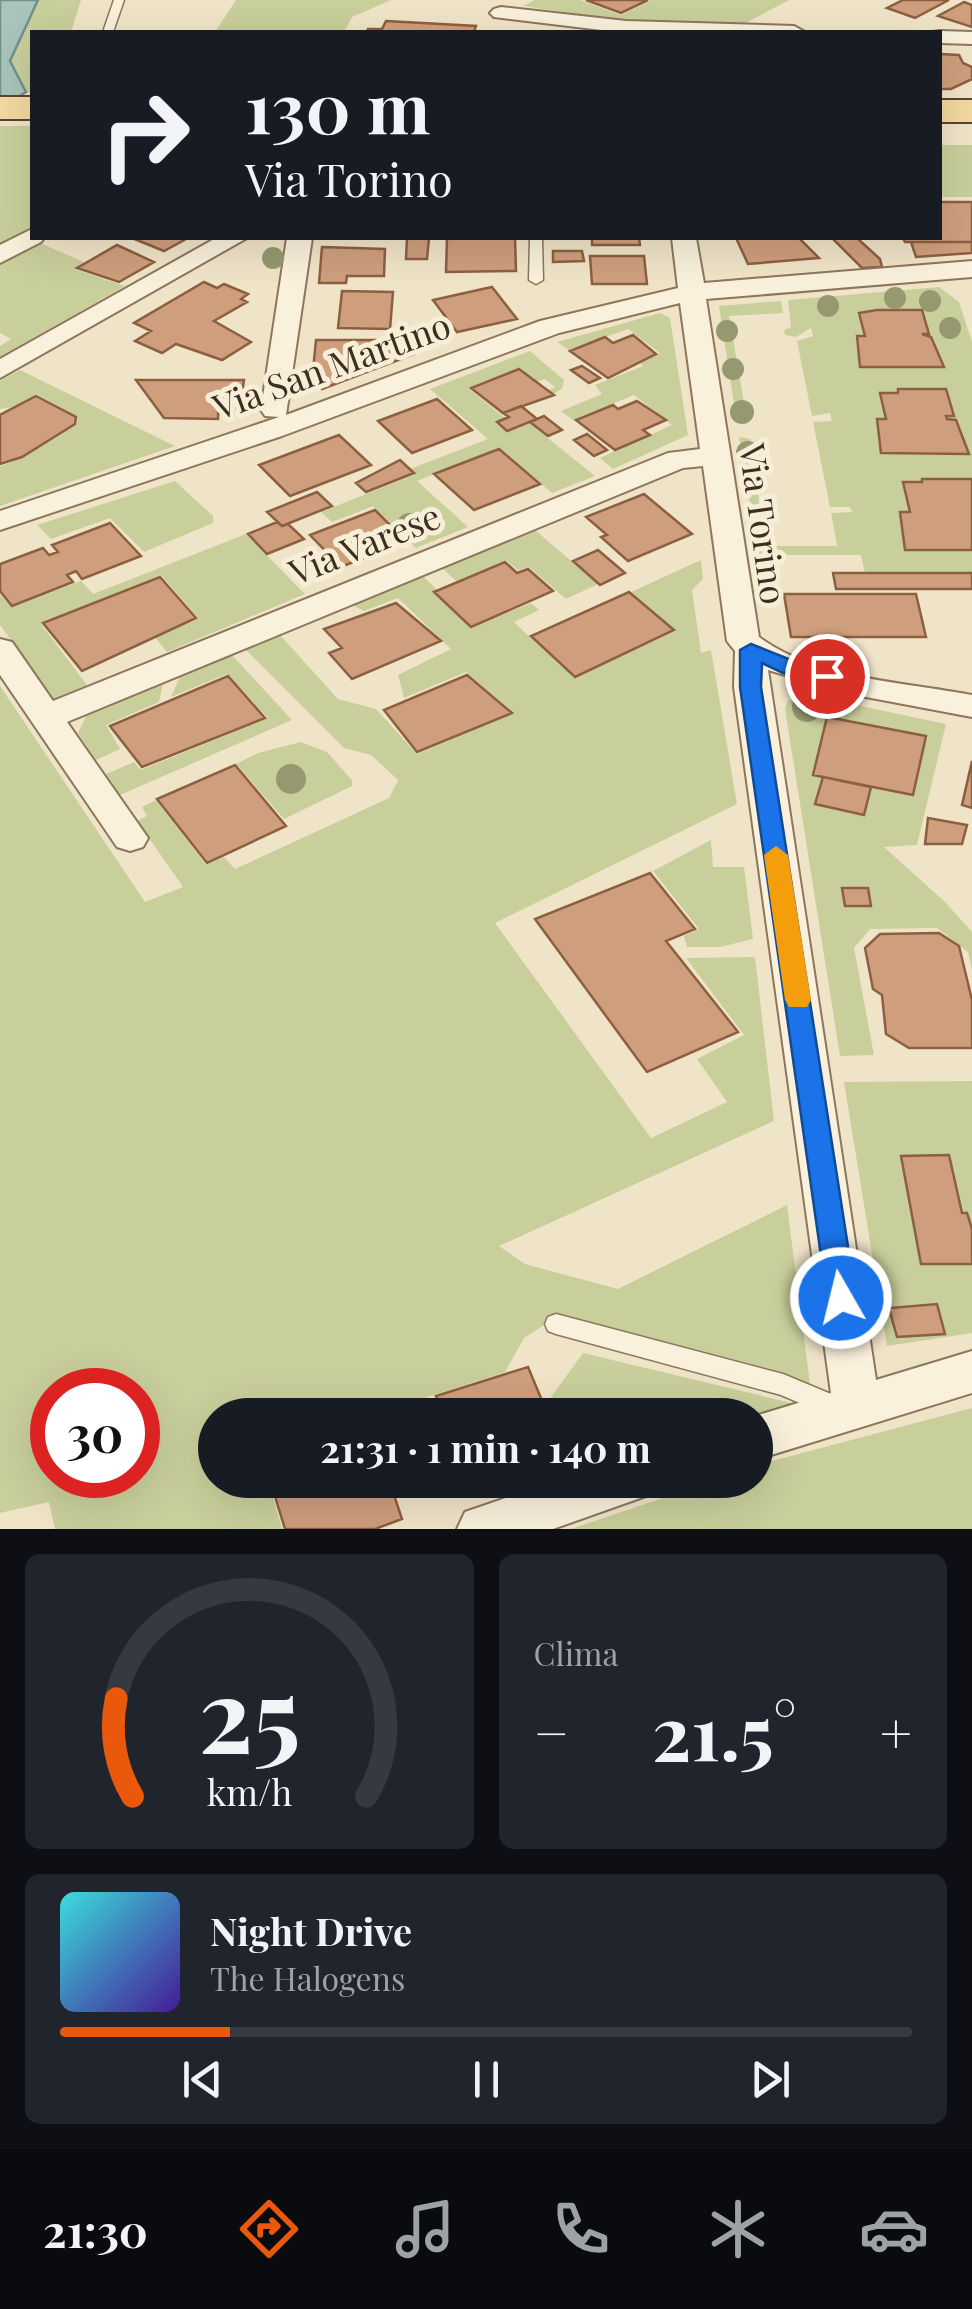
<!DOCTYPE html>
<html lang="it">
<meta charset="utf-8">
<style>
:root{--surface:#171b24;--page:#20242c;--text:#f1f3f6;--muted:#9ea1a6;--line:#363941;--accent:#ea580c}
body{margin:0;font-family:"Playfair Display",serif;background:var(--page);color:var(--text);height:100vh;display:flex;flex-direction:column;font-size:38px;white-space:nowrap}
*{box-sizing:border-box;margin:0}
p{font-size:32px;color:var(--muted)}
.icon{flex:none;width:55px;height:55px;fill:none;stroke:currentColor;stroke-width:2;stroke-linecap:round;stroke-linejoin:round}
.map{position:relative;height:1529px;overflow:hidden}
.panel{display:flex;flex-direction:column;gap:25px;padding:25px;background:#0d0f14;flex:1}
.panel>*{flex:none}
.banner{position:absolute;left:30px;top:30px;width:912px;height:210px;border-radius:0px;box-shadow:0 10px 40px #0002;background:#171b24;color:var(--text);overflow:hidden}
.speed{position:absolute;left:30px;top:1368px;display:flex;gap:20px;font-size:50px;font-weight:700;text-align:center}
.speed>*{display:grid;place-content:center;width:130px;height:130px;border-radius:50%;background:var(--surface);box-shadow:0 10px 40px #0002;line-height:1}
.speed .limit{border:15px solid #d22;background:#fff;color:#111}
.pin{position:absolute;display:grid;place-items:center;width:85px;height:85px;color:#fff;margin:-42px;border:5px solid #fff;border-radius:50%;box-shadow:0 2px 10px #0007}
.me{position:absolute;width:110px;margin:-55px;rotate:352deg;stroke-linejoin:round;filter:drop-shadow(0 0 8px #0008)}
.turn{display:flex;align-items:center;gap:35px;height:210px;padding:0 50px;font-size:45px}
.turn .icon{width:130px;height:130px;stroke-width:2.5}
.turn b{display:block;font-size:70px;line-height:85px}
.big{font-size:75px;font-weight:700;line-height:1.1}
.panel .tile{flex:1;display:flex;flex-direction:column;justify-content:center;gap:15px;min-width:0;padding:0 35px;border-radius:15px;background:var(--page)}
.panel .dial{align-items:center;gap:0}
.dial svg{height:260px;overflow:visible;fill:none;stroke:var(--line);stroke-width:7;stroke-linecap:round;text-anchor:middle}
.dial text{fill:var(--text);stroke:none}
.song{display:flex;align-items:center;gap:30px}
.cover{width:120px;height:120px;border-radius:15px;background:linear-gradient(135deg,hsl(180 70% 55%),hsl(260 70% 35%))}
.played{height:10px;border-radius:5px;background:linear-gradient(90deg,var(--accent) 20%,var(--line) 20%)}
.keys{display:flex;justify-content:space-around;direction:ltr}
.heat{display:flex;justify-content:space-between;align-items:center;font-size:55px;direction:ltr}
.panel .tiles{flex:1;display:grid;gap:25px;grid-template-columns:1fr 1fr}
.tile:last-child{grid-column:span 2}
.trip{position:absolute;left:198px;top:1398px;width:575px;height:100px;border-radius:50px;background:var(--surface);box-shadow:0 10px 40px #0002;font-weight:700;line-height:100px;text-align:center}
.dock{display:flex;height:160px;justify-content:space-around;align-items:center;background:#090b0e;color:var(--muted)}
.dock .icon{width:70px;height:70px}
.dock .current{color:var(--accent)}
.dock b{font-size:45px;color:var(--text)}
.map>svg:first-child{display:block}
</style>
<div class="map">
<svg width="972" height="1529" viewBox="0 0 972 1529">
<rect width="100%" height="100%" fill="#f0e4c8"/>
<path fill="#c9cf9b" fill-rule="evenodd" d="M38,0H81L71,32H32V93L26,92L10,62Z
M236,0H391L352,17L344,32H215Z
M535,0H580L621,15L652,0H789L740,26L633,22L523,6Z
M0,126H32V231L0,247Z
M940,145H972V197H940Z
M40,243L84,262L74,269L125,286L0,357V346L11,339L0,333V263Z
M939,287L959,302L972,342V573H865L861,555H758L757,546H837L831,513L852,512L850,507H830L813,422L832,421L830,413L812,416L797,341L813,336L811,328L796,337L785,335L784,330L791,327L788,300Z
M781,301L783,313L729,316L747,419L737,423L719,306Z
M660,313L670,318L688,435L613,469L600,458L672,425L634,395L573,420L561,411L602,394L595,385L643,366L640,363L660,353L628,329L569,350L557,342Z
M530,351L564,380L562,389L553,394L548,391L555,387L545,379L537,382L520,368L468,388L505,418L495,422L506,432L529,423L595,476L552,493L498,448L417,481L468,527L416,548L373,506L332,522L321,512L414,475L410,469L488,439L430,389Z
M20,370L175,446L0,506V466L23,458L76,425L78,417L36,394L13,407L0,409V381Z
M739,437L750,439L765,541L756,542Z
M175,481L213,516V523L144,552L110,518L51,539L37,525Z
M535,530L598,584L566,599L529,567L518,570L506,560L456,581L442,568Z
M246,534L305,594L167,652L155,637L199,619L161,575L41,624L87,685L54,699L0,625V594L12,607L81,581L93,594Z
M701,560L703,579L692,590L701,653L711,650L737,804L495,923L651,1138L727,1102L697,1059L744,1035L686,958L755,957L774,1121L499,1246L525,1264L618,1289L787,1205L810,1384L561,1314L524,1338L505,1372L372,1415H215V1480H268L282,1529H55L49,1502L0,1513V686L145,902L183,887L137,821L147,816L142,807L156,800L206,865L224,857L235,869L389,798L398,780L371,755L344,748L245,649L280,635L338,699L376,709L417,754L514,713L466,672L404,698L398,675L451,649L398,598L364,611L352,605L422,575L437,590L433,592L471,628L531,603L539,610L514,622L574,678L676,631L631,592ZM52,1390H138V1475H52Z
M232,655L292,720L120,795L106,774L134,762L141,770L268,718L227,674L171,697L180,676Z
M163,684L159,702L106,725L120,749L96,760L78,733L86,716Z
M808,695L946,724L917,845L884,847L944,901L972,932V971L968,952L937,928L870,929L854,948L874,1055L840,1056L785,709L788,701Z
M301,742L327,752L352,780V786L284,819L236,764L258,753Z
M711,840L713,867H744L753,939L720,947H687L684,936L699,929L653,871Z
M972,1081V1333L887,1346L844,1082Z
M583,1353L800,1405L755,1424V1415H551L546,1404Z
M972,1408V1529H571L716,1480H755V1467L772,1461Z"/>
<path fill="#a9c4bc" stroke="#6f938a" stroke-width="2.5" d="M0,0H38L10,61L26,92L0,108Z"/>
<path fill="#cf9f7d" stroke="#8d5f41" stroke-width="2.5" d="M586,0H648L621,13Z
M903,0H949L915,18L887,8Z
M964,2L972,5V27L938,16Z
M386,21L476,26L474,32H367L368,29H382Z
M940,54L959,55L963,63L972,67V79L951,89H940Z
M940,202H972V242H905L903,238H940Z
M132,238H188L164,251Z
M407,238H429L427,259H406Z
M447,238H515L516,271L446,272Z
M592,238H639L640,245H592Z
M736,238H799L819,258L748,264Z
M832,238H857L880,259L882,267L862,268Z
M911,242H972V253L916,257Z
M117,245L154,262L119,282L77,268Z
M322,247L385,249L384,276H347L346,283H319Z
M553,251H582L584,261L553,262Z
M590,256H644L647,284H592Z
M204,282L217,288L224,284L248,294L241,299L247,302L214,321L251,342L222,360L176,344L162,353L135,341L151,331L134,323Z
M492,287L517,319L457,332L433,300Z
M342,291L393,292L390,329L338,328Z
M877,310H922L929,334H922L931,337L944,367H860L857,336H865L859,313Z
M633,335L656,354L608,378L570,351L605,337L613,343Z
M316,340H398L414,354L322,389L312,381Z
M582,366L600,378L589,383L571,370Z
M519,369L554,395L503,413L471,388Z
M136,380H244L239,414L218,413V419L164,418Z
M898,389H946L954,416H946L947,419L956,420L969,454L881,453L877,419H886L880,393H898Z
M36,396L76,417L75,424L22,457L0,464V415Z
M437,399L472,430L412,453L378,421Z
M637,401L666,420L643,430L650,435L615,450L576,420L613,405L618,409Z
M521,406L537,419L507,431L497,422L509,417L503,413Z
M544,416L562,430L548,436L530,422Z
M587,434L607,450L594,456L574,440Z
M339,435L371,465L290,496L259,465Z
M499,449L540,484L474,510L434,474Z
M400,460L414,473L366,492L356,483Z
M922,479H972V550H905L900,512H910L903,482H922Z
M317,492L332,506L282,526L267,512Z
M644,494L692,534L628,561L601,537L607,535L586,517Z
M375,510L406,541L341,567L310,535Z
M277,522L282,526L288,524L304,539L267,554L248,534Z
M110,523L141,556L82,579L76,571L67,575L73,582L12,606L0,591V564L43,548L49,555L58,552L52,545Z
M598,550L625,573L600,585L573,561Z
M505,562L517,573L528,569L553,591L471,627L434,592Z
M833,573H972V589H836Z
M160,577L196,618L82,671L43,623Z
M629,592L674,630L575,677L531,636Z
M784,594H916L926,637H791Z
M396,603L441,641L352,679L329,653L342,648L324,629Z
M467,675L512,713L417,752L384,710Z
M228,676L265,718L142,767L110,726Z
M827,717L926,736L913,795L813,775Z
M972,761V808L962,805Z
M235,765L286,826L207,863L157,799Z
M823,777L871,787L864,815L815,804Z
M928,818L967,825L962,844H925Z
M650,873L695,929L666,941L738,1032L647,1072L535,919Z
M842,888H868L871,906H845Z
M939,933L959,946L972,1000V1048H909L886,1034L882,995L873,989L865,948L880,934Z
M949,1155L962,1213H967L972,1229V1264H921L901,1156Z
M937,1304L945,1334L897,1337L889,1308Z
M528,1367L548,1415H443L436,1396Z
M270,1480H389L402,1519L375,1529H285Z"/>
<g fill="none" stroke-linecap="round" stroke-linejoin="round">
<defs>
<path id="service" d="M114,0H124L113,32H103Z
M530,238H542L543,280L536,284L529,280Z
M556,1314L783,1374L843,1399L847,1407L843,1415L835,1418L781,1395L556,1334L548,1331L545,1324L548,1317Z"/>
<path id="minor" d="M501,7L626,21L794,26L805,32H618L494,17L490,13L494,9Z
M940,31L972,32V44L940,43V32H932Z
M32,229V238H44L41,242L0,263V245Z
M216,238H247L0,378V359Z
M287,238H312L286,415L540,321L678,288L672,238H696L704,283L972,261V277L706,299L759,637C815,679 904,682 972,695V717L850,694L768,670L876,1380L972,1351V1393L755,1460V1416L831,1393L734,687L735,651L727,641L703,466L683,468L67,722L148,838L143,847L130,851L117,847L0,675V639L12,642L53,701L668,453L700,449L680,303L559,333L282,436L0,530V511L279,417L265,416L261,410Z
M558,1480H653L646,1496L553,1529H457L465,1512Z"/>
<path id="primary" d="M0,97H32V119H0Z
M940,100H972V122H940Z"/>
</defs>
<use href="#service" stroke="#8d765c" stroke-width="3"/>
<use href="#minor" stroke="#8d765c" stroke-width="4"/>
<use href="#primary" stroke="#5b4430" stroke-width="4"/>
<use href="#service" fill="#faf1dc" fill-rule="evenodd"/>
<use href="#minor" fill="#faf1dc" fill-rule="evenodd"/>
<use href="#primary" fill="#f3d9a0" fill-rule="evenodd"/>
</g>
<g fill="#96986f">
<circle cx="273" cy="258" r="11"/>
<circle cx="895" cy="298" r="11"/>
<circle cx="930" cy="301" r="11"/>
<circle cx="828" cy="306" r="11"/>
<circle cx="950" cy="328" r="11"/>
<circle cx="727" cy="331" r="11"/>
<circle cx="733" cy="369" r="11"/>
<circle cx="742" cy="412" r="12"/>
<circle cx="748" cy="453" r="12"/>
<circle cx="409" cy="525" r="12"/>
<circle cx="807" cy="707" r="15"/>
<circle cx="291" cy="779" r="15"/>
</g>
<path fill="#1a73e8" stroke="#114b97" stroke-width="2.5" d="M751,644L796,662L835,670L838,676L827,683L783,673L762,663L761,687L856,1298L852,1307L841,1311L831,1307L827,1298L740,687V650Z"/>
<path fill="#f59e0b" d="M776,846L788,855L811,1000L807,1007H789L785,1000L764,855Z"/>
<g text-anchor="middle" stroke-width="10" stroke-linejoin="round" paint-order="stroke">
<g font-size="35" fill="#3d2e20" stroke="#f7eed8">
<text transform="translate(332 367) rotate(-20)" y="12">Via San Martino</text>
<text transform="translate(762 524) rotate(82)" y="12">Via Torino</text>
<text transform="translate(365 545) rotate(-22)" y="12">Via Varese</text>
</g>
</g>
</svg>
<div class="speed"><div class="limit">30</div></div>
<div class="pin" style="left:827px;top:676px;background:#d93025"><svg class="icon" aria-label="arrive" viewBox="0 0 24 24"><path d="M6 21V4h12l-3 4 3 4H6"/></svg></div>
<svg class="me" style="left:841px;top:1298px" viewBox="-20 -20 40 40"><circle r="17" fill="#1a73e8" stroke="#fff" stroke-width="3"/><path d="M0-11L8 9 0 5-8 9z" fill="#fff"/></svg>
<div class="trip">21:31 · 1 min · 140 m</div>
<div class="banner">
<div class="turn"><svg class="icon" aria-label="right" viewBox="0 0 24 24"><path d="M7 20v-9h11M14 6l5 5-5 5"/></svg><div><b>130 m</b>Via Torino</div></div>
</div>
</div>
<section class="panel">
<div class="tiles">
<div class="tile dial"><svg viewBox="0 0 100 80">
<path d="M14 69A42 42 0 1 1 86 69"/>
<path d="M14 69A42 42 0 0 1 9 39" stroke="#ea580c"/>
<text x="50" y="56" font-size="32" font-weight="700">25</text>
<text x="50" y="72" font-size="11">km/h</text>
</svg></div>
<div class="tile"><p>Clima</p>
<div class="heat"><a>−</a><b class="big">21.5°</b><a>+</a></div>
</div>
<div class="tile">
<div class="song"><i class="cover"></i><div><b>Night Drive</b><p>The Halogens</p></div></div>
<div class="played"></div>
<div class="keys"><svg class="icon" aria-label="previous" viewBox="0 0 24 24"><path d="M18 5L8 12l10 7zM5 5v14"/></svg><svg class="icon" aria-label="pause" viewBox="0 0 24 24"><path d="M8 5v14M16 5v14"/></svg><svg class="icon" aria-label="next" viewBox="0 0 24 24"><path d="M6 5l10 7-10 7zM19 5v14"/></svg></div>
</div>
</div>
</section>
<nav class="dock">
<b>21:30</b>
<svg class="icon current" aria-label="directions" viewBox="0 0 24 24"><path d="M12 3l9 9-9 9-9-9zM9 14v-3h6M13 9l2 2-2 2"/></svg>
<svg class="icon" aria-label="music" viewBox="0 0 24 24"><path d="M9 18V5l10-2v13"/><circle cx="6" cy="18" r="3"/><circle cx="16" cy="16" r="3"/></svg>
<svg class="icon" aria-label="phone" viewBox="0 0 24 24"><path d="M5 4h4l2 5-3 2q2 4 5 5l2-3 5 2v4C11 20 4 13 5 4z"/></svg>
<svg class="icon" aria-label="climate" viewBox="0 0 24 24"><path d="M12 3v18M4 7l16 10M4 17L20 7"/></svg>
<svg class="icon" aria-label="car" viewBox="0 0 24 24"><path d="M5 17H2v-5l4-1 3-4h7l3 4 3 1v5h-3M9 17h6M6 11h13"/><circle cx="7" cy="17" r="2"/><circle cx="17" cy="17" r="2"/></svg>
</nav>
